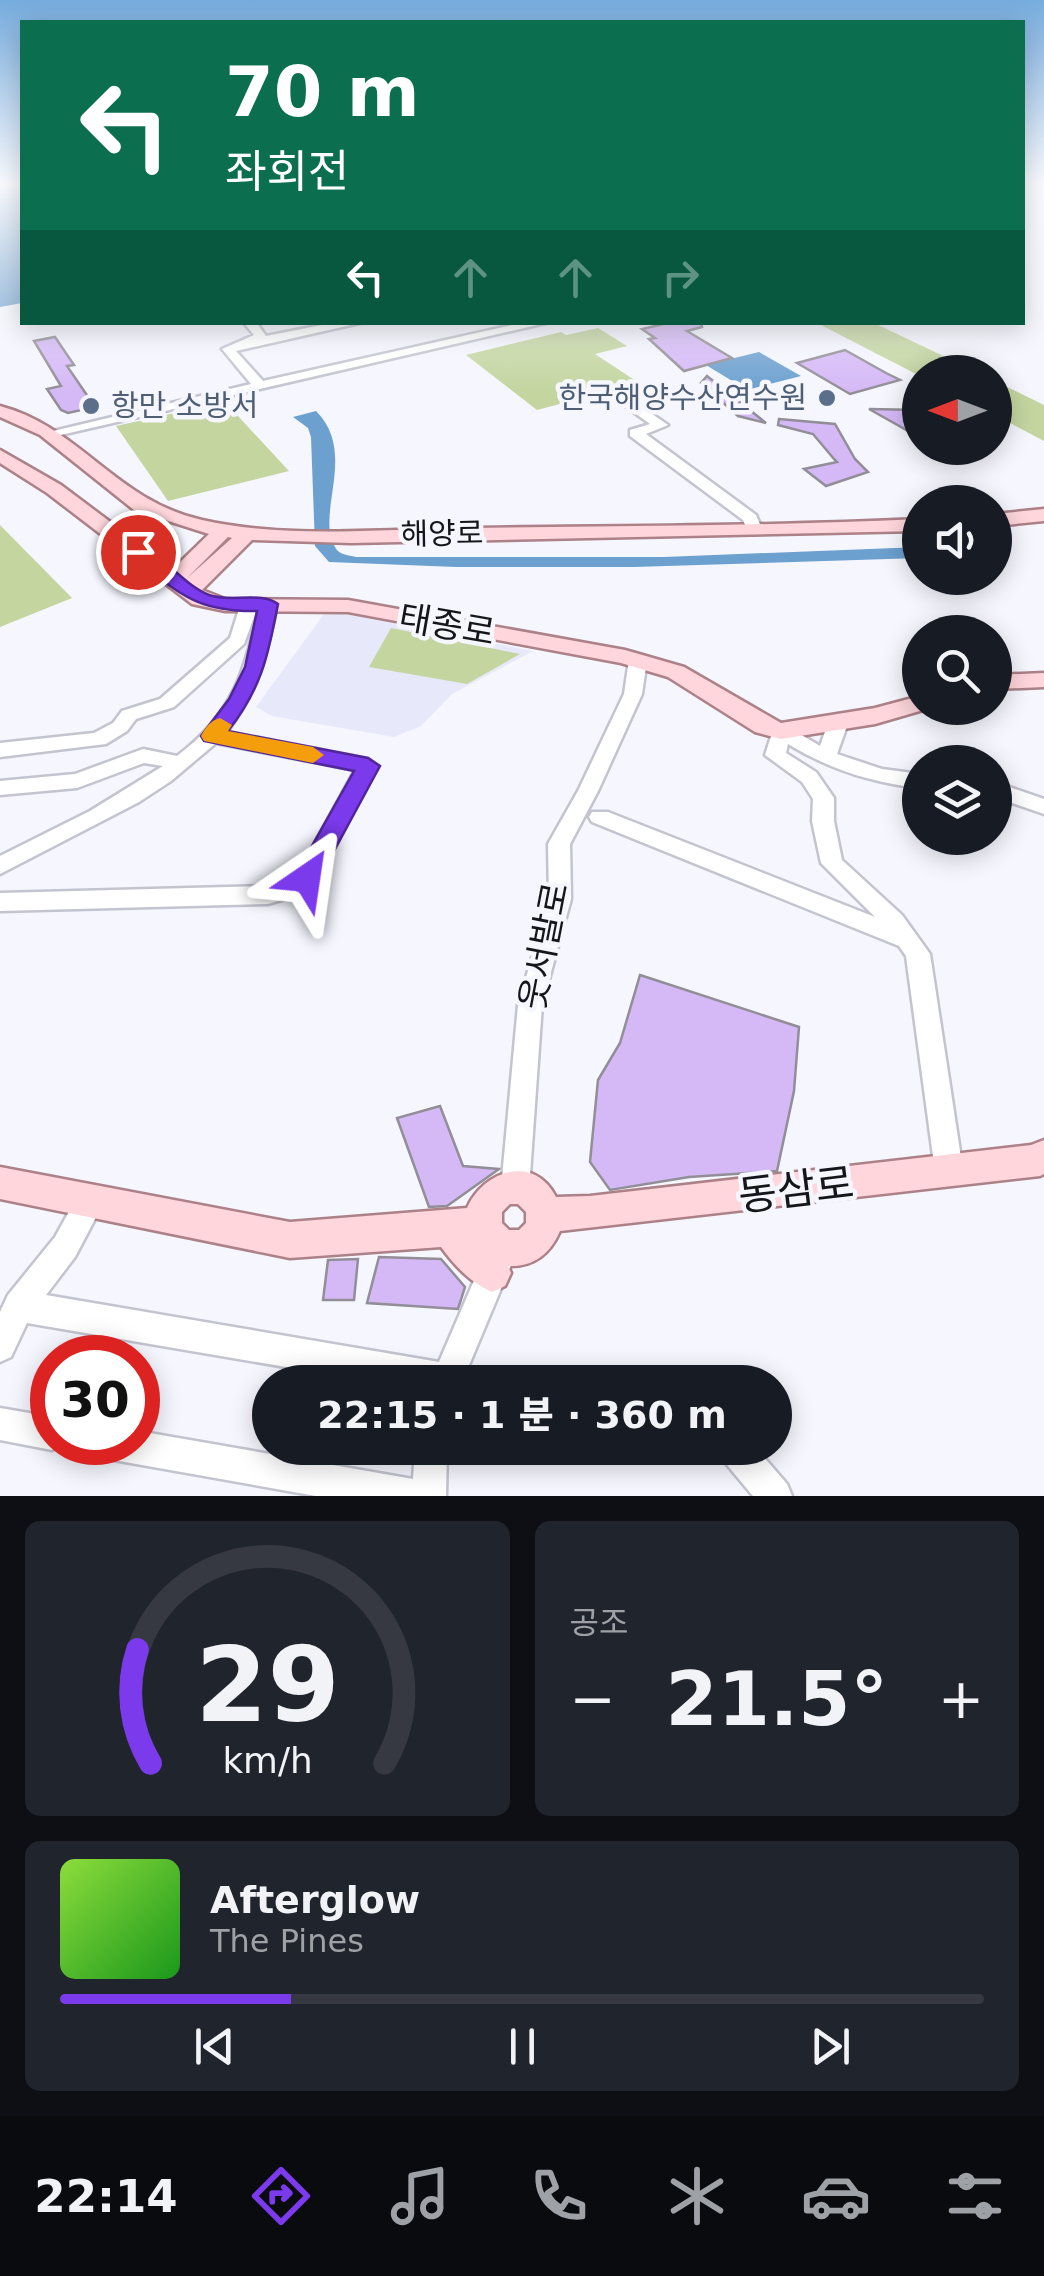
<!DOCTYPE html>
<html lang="ko">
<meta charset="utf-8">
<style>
:root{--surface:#171b24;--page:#20242c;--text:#f1f3f6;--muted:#9ea1a6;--line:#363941;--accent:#7c3aed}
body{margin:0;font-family:"DejaVu Sans","Noto Sans KR",sans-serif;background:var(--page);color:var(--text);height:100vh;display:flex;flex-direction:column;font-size:38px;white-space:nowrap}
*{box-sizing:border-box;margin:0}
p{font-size:32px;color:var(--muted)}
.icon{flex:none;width:55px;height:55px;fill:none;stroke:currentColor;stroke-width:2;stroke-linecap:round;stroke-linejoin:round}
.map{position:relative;height:1496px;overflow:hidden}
.details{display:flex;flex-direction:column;gap:25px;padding:25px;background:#0d0f14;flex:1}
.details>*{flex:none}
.hud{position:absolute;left:20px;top:20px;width:1005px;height:305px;border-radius:0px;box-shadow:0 5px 25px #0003;background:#0b6e4f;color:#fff;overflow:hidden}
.needle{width:65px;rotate:270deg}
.tools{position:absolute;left:902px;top:355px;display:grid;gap:20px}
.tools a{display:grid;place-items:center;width:110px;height:110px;border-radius:50%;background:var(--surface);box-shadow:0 5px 25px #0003;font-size:50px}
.speed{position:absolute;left:30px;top:1335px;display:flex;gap:20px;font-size:50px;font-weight:700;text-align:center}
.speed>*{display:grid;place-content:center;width:130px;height:130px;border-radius:50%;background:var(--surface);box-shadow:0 5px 25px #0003;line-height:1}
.speed .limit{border:15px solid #d22;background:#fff;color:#111}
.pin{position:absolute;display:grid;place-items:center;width:85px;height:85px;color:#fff;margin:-42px;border:5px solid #fff;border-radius:50%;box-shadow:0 2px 10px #0007}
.me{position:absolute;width:110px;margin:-55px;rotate:32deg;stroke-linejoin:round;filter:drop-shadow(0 0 8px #0008)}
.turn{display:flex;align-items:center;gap:35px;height:210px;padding:0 40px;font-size:45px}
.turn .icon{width:130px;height:130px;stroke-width:2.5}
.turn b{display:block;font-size:70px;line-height:85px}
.lanes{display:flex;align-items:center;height:95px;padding:0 40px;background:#0003;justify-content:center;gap:50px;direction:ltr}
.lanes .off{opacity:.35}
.big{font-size:75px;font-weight:800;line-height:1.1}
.details .card{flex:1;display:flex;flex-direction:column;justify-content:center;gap:15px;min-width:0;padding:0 35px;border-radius:15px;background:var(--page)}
.details .dial{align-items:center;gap:0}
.dial svg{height:260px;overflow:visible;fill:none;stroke:var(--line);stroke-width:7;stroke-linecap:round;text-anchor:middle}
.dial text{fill:var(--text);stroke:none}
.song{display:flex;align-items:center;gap:30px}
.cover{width:120px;height:120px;border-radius:15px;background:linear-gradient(135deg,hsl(90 70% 55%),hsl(120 70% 35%))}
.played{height:10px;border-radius:5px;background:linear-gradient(90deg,var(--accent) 25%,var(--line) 25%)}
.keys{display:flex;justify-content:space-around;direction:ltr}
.heat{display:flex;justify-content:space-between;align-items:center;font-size:55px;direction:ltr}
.details .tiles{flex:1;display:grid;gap:25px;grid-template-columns:1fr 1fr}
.card:last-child{grid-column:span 2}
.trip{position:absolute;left:252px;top:1365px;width:540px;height:100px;border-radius:50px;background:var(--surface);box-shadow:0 5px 25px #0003;font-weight:800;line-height:100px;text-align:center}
.tab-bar{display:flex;height:160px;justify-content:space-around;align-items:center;background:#090b0e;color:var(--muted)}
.tab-bar .icon{width:70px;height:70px}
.tab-bar .selected{color:var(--accent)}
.tab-bar b{font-size:45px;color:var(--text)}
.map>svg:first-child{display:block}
</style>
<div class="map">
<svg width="1044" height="1496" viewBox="0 0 1044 1496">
<rect width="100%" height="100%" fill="#f5f6fe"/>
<path fill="#e7e9fb" d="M340,613L533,651L452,694L421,726L394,737L272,716L256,707L324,614Z"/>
<path fill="#c4d5a0" d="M817,323H874L977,372H920V376Z
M598,328L627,346L595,354L639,383L537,410L466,355L561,332L566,335Z
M995,381L1044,405V441L995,415Z
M225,402L289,471L168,501L116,426Z
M0,525L72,598L0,627Z
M391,628L520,654L467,684L369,667Z"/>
<path fill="#6ca0cf" d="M0,183H22V303L0,307Z
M759,352L801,376L747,390L706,365Z
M316,411C358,453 315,513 335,547C339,555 348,555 356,557H664L920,547V558L634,567H456L329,562L315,546L311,437L308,428L293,417Z"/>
<path fill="#d5b9f6" stroke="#928e97" stroke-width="2.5" d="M672,322H701L702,327L687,331L732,358L684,371L649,339L655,338L642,329Z
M55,337L74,365L67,366L95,407L68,413L61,410L47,389L61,386L34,341Z
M845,350L886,373L900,380L850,394L797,363Z
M707,376L766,423L738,416L701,383Z
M869,409L920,410V438L901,427Z
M779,419L835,424L855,459L868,472L826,486L804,469L837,462L834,459L813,434L778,425Z
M640,975L799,1027L794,1091L777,1171L689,1177L610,1190L590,1162L598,1080L620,1043Z
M440,1106L463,1166L499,1169L447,1206L429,1207L397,1118Z
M379,1257L441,1259L465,1287L458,1309L367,1303Z
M358,1259L354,1300H323L328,1260Z"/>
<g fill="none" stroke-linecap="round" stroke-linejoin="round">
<defs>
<path id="minor" d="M243,322H256L266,336L337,322H364L236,351L263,381L526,322H550L52,437L45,433L251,384L222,349L254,335Z
M626,396L668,425L646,434L756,515L762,529L760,532H748L743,520L630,436V430L650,424L621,403V397Z
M268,600L277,605C266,657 259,689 227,732L368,759L378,766L315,884L298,895L268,904L0,911V893L268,886L283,882L299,872L355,770L216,743L171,781L139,802L0,874V856L90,811L163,766L144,763L77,788L0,795V781L75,774L143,749L177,756C234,713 245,671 259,605Z
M249,601L258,606L244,644L174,707L136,719L127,731L106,744L0,757V743L94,733L113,723L122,711L160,699L230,638L240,606Z
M638,654L647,660L642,694L598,791L570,844L571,899L542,1005L529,1189L525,1198L515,1202L505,1198L501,1189L518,1005L549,899L548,844L578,791L624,694L629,660Z
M838,717L848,723L837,754L882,769L920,774V788C872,783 829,769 788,744L786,753L816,772L834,798V821L842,860L902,915L930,954L963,1171L959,1180L949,1184L939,1180L935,1171L906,956L899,946L592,822L589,817L592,812H608L875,917L821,863L812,821L813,799L802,782L765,755L774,727H788L820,746L828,723Z
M995,782L1044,799V814L995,797Z
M91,1187L101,1190L105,1200L75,1257L46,1295L439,1362L485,1255L496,1250L507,1255L511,1265L462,1382H374L27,1323L11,1357L0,1362V1312L8,1295L55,1237L81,1190Z
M0,1408L52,1417V1442L64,1445L52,1450L0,1440Z
M138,1431L413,1479L415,1448H447L446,1496H316L108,1459L96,1454L92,1442H138Z
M718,1448H756L787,1484L792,1496H753L723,1460Z"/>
<path id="major" d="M0,406C80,427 116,501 202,520C286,539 378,529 465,528C617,526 768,526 920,519V531L351,543L252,540L202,590L225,599L348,600L625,650L684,667L781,723L875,708L920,696V708H930L875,724L781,739L755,732L668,677L621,663L348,612L225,611L192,604L47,493L0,463V450L61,485L173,569L209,534L134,510L40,435L0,417ZM228,537L232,538L186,579Z
M1044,509V521L995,526V514Z
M1044,673V687L995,689V675Z
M1044,1140V1174L1040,1176L560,1231C550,1254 534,1267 508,1266L511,1273L505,1286L492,1292C470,1282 455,1266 441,1247L290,1258L0,1199V1167L290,1222L467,1208C484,1170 534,1154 556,1197L590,1196L1031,1145ZM510,1204H518L526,1212V1223L519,1230H509L502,1223V1212Z"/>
</defs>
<use href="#minor" stroke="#c3c4cf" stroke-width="5"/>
<use href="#major" stroke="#ac8188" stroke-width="5"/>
<use href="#minor" fill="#fff" fill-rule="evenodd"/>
<use href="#major" fill="#fed6db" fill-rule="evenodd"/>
</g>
<linearGradient id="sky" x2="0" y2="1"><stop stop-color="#76acde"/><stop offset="0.47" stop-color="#fafbff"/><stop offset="1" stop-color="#fafbff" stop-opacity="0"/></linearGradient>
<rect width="1044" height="392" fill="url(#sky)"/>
<path fill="#7c3aed" stroke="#51269a" stroke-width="2.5" d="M138,547C165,555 183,585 209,595C230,603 261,591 278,604C268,657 261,689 228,731L368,758L380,766L316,884H298L294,878L354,771L204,741L201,736L229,699L245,667L257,611C194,612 179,592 131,556L129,552Z"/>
<path fill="#f59e0b" d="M220,718L232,725L228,731L313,747L324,755L313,763L204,741L201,736C206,727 210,721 220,718Z"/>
<g fill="#5c6f8a" stroke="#f5f6fe" stroke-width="4">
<circle cx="827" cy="398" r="10"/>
<circle cx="91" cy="406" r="10"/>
</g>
<g text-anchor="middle" stroke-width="9" stroke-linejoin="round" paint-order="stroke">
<g font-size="30" fill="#4e5e75" stroke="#f5f6fe" text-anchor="end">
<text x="807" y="408">한국해양수산연수원</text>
<text x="111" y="416" text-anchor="start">항만 소방서</text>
</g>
<g font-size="30" fill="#151619" stroke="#f5f6fe">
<text transform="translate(442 534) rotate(-1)" y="10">해양로</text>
</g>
<g font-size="35" fill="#151619" stroke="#f5f6fe">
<text transform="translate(447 625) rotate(10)" y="12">태종로</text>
<text transform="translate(544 946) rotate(-79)" y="12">웃서발로</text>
</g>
<g font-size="42" fill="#151619" stroke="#f5f6fe">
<text transform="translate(796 1189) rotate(-7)" y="15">동삼로</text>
</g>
</g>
</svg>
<div class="tools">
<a><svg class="needle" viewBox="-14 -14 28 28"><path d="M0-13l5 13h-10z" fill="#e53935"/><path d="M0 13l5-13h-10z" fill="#9ea1a6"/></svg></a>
<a><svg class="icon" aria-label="sound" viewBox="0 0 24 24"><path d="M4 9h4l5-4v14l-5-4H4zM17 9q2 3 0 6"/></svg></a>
<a><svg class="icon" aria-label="search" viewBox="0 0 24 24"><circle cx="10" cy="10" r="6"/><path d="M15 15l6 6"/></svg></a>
<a><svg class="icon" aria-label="layers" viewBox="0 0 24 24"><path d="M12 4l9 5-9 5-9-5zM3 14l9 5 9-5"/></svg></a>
</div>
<div class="speed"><div class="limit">30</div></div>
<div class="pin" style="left:138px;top:552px;background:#d93025"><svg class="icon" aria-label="arrive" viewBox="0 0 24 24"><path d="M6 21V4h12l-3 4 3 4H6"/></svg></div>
<svg class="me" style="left:307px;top:878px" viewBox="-20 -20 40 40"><path d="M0-17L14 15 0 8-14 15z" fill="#7c3aed" stroke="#fff" stroke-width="4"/></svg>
<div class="trip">22:15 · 1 분 · 360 m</div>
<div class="hud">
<div class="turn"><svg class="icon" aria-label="left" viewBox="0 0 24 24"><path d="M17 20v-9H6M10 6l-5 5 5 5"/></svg><div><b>70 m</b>좌회전</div></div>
<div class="lanes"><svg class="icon" aria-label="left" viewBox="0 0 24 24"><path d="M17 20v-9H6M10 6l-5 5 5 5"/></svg><svg class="icon off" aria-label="ahead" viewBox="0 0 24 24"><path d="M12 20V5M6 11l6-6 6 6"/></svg><svg class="icon off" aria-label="ahead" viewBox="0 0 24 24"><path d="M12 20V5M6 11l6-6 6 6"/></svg><svg class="icon off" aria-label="right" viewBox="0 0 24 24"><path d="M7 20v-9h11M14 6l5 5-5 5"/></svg></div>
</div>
</div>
<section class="details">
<div class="tiles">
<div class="card dial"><svg viewBox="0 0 100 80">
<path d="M14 69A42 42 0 1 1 86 69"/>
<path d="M14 69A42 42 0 0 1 10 34" stroke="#7c3aed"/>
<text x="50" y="56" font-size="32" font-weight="700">29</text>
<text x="50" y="72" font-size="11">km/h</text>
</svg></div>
<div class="card"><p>공조</p>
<div class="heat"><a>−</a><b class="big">21.5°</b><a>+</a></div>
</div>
<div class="card">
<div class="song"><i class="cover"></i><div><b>Afterglow</b><p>The Pines</p></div></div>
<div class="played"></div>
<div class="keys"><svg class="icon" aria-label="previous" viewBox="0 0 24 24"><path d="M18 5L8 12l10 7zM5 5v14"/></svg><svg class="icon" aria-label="pause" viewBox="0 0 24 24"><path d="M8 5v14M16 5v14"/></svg><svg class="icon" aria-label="next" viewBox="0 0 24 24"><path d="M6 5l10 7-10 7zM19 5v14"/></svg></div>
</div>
</div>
</section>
<nav class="tab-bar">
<b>22:14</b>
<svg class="icon selected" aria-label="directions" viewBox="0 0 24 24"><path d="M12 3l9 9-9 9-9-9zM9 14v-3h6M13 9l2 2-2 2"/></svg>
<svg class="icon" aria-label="music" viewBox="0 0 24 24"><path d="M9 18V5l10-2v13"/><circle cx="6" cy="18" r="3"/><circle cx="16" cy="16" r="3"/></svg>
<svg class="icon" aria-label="phone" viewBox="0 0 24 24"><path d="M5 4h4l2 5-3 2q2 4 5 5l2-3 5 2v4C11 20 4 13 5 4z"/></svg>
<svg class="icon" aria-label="climate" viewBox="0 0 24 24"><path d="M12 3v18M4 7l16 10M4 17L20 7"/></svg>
<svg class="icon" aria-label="car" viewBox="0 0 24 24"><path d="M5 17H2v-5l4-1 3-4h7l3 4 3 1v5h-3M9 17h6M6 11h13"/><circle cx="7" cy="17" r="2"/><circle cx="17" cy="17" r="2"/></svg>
<svg class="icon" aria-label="filters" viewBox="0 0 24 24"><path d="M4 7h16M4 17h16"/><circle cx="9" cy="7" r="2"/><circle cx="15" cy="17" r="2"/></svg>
</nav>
